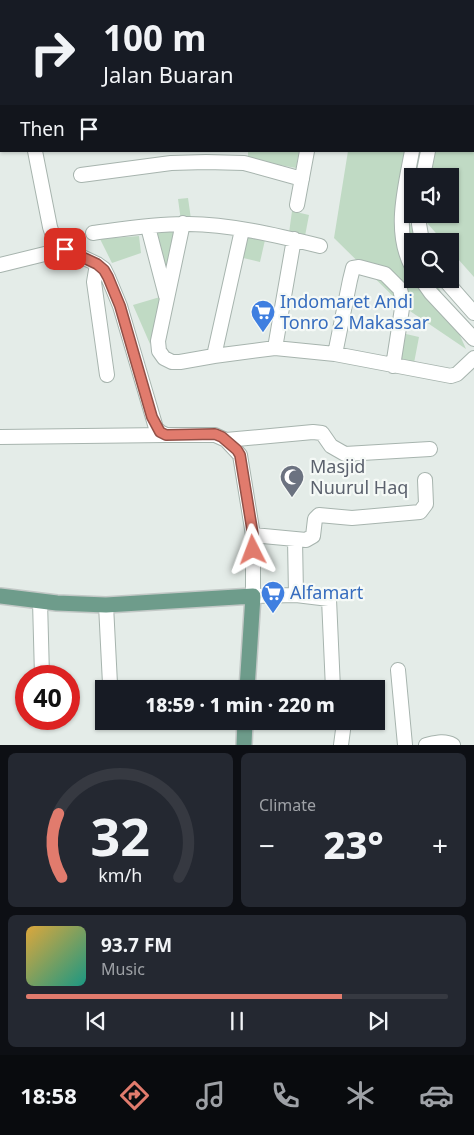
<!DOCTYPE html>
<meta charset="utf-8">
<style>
:root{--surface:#171b24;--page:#242831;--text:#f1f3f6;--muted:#9ea1a6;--line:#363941;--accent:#e17b6d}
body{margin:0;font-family:"Noto Sans",sans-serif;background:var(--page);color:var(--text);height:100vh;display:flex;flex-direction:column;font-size:19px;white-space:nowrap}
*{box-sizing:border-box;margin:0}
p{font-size:16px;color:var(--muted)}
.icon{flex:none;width:28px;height:28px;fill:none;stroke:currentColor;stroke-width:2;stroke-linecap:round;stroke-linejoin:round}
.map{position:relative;height:745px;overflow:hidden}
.sheet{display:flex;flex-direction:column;gap:8px;padding:8px;background:#0d0f14;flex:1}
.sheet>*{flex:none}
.banner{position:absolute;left:0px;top:0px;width:475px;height:152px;box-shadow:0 1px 4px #0004;background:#171b24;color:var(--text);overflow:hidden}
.buttons{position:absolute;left:404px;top:168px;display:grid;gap:10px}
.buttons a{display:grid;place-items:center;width:55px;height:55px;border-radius:0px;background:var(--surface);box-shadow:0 1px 4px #0004;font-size:25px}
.speed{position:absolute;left:15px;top:665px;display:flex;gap:10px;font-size:25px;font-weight:700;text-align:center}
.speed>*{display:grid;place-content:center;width:65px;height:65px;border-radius:50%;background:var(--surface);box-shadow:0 1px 4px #0004;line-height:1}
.speed .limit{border:8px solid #d22;background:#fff;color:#111}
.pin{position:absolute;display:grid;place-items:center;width:42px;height:42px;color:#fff;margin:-21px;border-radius:10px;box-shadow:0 2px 8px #0006}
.me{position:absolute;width:55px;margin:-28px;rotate:357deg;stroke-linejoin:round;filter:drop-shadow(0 0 4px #0008)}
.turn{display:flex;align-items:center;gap:18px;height:105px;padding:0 20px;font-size:22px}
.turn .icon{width:65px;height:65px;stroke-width:2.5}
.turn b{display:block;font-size:35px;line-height:42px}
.then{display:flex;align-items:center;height:48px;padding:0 20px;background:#0003;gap:10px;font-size:19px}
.big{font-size:38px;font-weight:800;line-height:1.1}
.sheet .card{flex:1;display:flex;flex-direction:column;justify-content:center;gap:8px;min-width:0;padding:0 18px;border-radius:8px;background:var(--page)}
.sheet .dial{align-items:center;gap:0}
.dial svg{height:130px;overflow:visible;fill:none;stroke:var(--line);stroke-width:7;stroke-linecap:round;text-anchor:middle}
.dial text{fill:var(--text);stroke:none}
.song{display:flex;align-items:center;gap:15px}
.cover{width:60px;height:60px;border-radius:8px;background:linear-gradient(135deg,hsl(40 70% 55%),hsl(170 70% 35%))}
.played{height:5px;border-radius:2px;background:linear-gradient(90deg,var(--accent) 75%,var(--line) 75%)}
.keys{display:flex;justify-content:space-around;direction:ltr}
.heat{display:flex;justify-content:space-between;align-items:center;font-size:28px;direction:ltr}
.sheet .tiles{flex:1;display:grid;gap:8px;grid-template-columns:1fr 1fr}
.card:last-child{grid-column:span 2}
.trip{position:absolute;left:95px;top:680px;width:290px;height:50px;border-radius:0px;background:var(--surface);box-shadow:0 1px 4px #0004;font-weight:800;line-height:50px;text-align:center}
.tab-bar{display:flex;height:80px;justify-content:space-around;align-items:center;background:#090b0e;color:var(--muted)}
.tab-bar .icon{width:35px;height:35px}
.tab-bar .on{color:var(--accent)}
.tab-bar b{font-size:22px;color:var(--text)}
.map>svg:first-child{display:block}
</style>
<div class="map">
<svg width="474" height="745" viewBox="0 0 474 745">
<rect width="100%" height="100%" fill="#e4ece8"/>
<path fill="#c0dac4" d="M474,46V277L450,250V241H443L427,223L428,214H450V176H431L434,151H474Z
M248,151H299L296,168L248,159Z
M348,151H418L406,215L418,241H412V279H435L466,349L404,307L334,238Z
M188,198L191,219L181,221L178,199Z
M292,211L309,215L305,236L289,233Z
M151,230L176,232L167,288Z
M244,235L265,240L260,262L239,257Z
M139,236L141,253L112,263L100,239Z
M160,297L150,344L133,305Z
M406,334L419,337L414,363L400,360Z"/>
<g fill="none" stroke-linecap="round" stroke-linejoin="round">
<defs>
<path id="minor" d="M18,0V1
M59,0L60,1
M262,0L263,1
M134,1L136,0
M245,1L247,0
M442,1V0
M474,12V11
M0,43H1
M35,151L50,227L53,236L65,249L97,264L104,269L108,277L120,306L156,428L160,432L166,435H215L226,440L240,455L253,535V596L296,595L329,599L333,689
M412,151C405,189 393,231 412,267
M81,175L171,163L206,162L244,163L302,179
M423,176L428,151
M297,205L307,151
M419,214V224L422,241
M183,223L158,341L159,351L164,358L172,362H180L214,356L275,348L335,354L451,376L457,374L474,358
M148,227L166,296
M93,233C123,229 154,224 184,224C226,223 280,236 320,246
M97,264L94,282L107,375
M0,265L65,249
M421,279L431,293L474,339
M444,279L474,313
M275,348L294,239
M335,354L350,280L353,268L359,267L385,274L400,289L403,302L393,366
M214,356L242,230
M0,437L166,435
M226,440L313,432L322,433L331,446L345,454L430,449
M253,535L306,540L313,536L315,519L319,515L352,518L420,512L426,504L425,480
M295,539L296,595
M40,601L42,676
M106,605L110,684
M398,670L405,745
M341,745L343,730L342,721
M426,745C435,743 444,740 453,745"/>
<path id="major" d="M0,596L57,603L106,605L253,596L247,689
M244,745L245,721"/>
</defs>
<use href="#minor" stroke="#a7b4ae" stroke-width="16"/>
<use href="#major" stroke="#c2c8c6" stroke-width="18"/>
<use href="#minor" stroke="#fff" stroke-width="14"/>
<use href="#major" stroke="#6e9c8b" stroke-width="15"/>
</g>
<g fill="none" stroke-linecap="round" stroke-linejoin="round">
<defs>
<path id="route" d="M65,249L97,264L104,270L108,277L120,306L152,417L160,432L166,435L215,434L222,437L237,450L240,455L253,535V550"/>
</defs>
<use href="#route" stroke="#925047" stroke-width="12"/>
<use href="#route" stroke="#e17b6d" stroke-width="9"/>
</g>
<defs>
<symbol id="supermarket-pin" viewBox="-11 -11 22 30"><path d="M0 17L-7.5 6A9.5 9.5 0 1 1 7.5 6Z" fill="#3f7fe0" stroke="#f5f9f6"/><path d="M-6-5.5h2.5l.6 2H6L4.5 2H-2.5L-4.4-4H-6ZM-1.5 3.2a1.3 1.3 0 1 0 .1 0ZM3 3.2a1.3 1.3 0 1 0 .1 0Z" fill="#fff"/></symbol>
<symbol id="mosque-pin" viewBox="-11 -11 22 30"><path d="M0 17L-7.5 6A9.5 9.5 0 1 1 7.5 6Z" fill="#6b7280" stroke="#f5f9f6"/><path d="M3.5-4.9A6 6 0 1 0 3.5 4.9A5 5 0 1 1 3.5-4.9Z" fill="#fff"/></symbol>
</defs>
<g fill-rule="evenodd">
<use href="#supermarket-pin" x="249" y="298" width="28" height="38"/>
<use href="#mosque-pin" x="278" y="463" width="28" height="38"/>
<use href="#supermarket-pin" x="259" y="579" width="28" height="38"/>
</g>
<g text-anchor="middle" stroke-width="4.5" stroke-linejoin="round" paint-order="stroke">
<g font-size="18" fill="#366cbe" stroke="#f5f9f6" text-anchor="start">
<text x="280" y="308">Indomaret Andi<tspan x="280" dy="21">Tonro 2 Makassar</tspan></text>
<text x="290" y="599">Alfamart</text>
</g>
<g font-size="18" fill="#5b616d" stroke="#f5f9f6" text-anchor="start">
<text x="310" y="473">Masjid<tspan x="310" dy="21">Nuurul Haq</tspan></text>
</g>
</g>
</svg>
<div class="buttons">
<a><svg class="icon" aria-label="sound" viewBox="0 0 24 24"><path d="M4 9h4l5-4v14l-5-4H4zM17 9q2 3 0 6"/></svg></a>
<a><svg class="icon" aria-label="search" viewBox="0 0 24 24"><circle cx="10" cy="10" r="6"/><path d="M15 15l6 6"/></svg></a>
</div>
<div class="speed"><div class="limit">40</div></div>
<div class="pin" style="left:65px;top:249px;background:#d93025"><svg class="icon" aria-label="arrive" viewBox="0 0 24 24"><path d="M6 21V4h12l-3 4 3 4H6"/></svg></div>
<svg class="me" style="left:253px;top:550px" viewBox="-20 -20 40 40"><path d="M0-17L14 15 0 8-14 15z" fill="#e17b6d" stroke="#fff" stroke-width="4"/></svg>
<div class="trip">18:59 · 1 min · 220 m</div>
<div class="banner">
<div class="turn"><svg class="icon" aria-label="right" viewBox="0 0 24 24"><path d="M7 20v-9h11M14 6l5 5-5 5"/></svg><div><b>100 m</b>Jalan Buaran</div></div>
<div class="then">Then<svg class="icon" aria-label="arrive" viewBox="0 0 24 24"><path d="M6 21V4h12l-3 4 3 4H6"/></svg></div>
</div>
</div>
<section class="sheet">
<div class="tiles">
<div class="card dial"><svg viewBox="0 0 100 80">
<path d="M14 69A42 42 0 1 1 86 69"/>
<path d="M14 69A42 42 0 0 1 12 30" stroke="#e17b6d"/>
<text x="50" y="56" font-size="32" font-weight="700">32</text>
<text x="50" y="72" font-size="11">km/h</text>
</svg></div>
<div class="card"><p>Climate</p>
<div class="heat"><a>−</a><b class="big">23°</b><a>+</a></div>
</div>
<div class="card">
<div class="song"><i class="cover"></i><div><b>93.7 FM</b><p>Music</p></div></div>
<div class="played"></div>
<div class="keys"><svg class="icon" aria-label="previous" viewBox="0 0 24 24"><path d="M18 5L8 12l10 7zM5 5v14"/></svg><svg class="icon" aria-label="pause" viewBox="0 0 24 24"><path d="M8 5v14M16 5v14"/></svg><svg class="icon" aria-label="next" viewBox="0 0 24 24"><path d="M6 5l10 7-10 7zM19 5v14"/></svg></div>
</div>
</div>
</section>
<nav class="tab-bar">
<b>18:58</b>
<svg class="icon on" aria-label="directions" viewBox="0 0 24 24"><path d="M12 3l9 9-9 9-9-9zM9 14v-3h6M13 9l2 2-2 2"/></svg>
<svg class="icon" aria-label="music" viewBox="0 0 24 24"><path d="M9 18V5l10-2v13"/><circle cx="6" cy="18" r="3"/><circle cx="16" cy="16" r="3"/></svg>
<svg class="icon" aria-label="phone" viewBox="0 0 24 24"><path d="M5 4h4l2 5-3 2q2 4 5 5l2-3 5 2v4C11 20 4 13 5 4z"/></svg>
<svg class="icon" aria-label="climate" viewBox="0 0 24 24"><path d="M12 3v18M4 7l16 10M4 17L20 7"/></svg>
<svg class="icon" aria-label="car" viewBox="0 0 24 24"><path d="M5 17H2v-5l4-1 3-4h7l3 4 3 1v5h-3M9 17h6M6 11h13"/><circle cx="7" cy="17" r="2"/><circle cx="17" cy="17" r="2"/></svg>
</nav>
